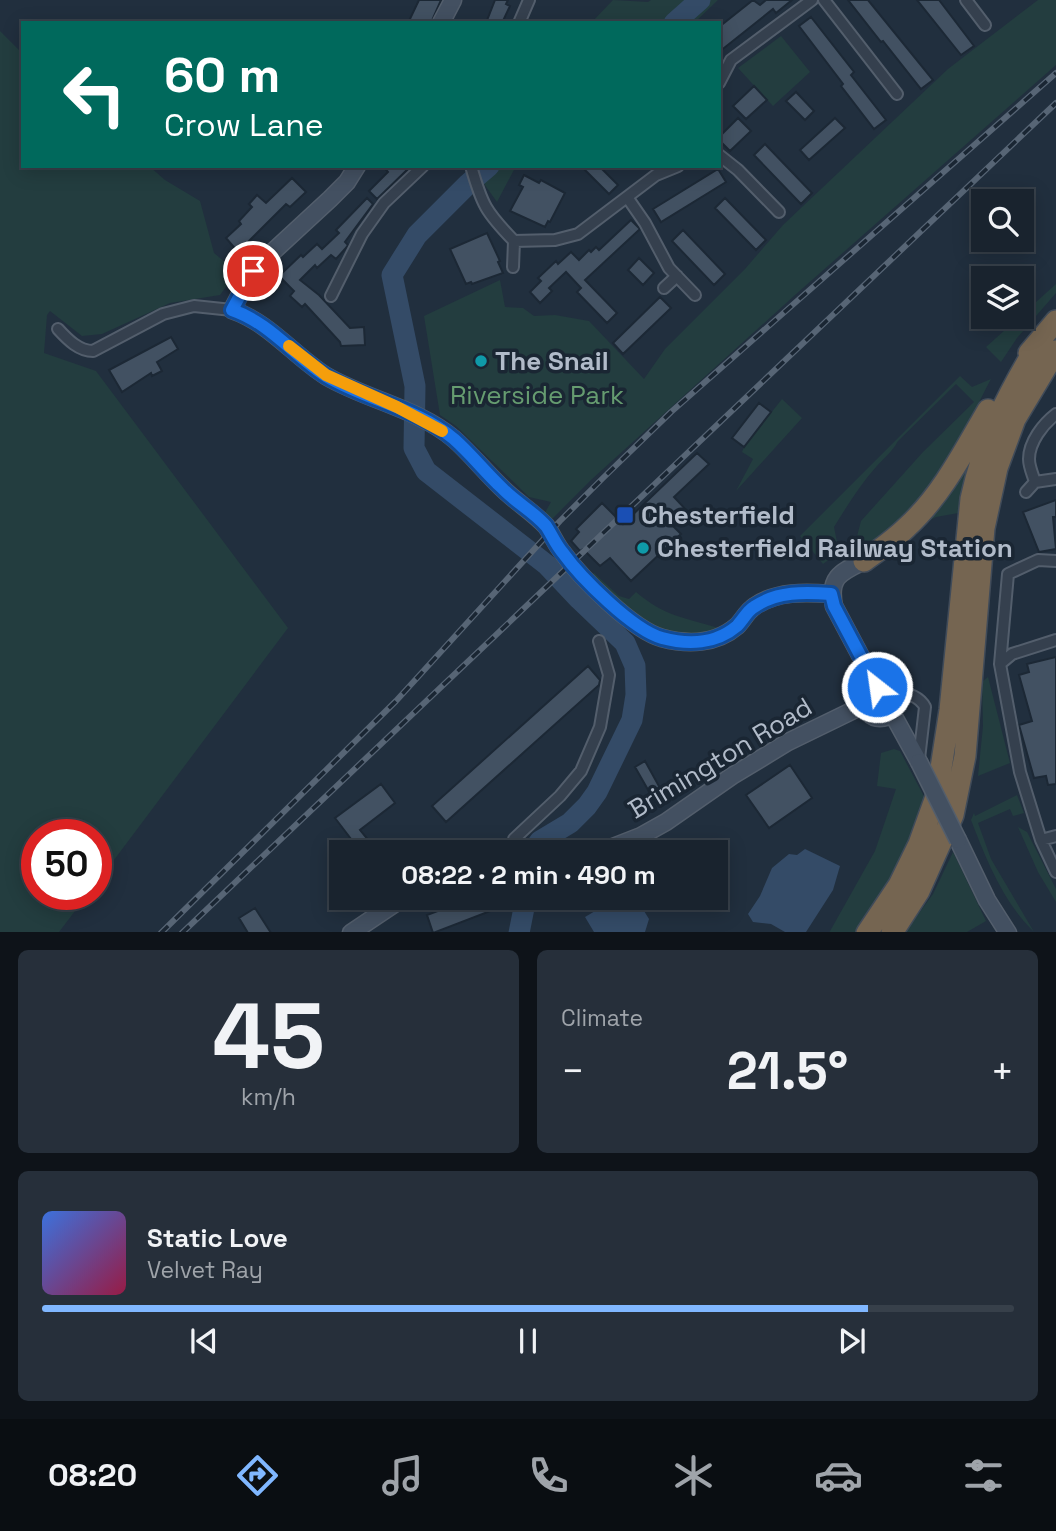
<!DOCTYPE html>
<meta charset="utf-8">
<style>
:root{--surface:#19232e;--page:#262f3a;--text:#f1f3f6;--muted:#9fa4aa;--line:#37404a;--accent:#80b7ff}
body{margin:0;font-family:"Space Grotesk",sans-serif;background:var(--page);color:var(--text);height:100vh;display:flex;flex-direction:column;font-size:26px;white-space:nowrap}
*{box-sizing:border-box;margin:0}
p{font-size:23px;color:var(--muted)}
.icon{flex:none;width:38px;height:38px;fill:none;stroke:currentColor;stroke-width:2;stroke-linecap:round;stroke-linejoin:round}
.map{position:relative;height:932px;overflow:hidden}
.sheet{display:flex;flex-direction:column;gap:18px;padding:18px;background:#0e1319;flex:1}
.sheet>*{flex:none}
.top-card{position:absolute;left:21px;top:21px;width:700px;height:147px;border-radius:0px;box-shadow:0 4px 18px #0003,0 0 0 2px var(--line);background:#00695c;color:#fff;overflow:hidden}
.tools{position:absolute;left:971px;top:189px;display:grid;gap:14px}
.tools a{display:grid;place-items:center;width:63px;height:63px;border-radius:0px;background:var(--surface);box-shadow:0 4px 18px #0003,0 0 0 2px var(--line);font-size:35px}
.speed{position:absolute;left:21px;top:819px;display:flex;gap:14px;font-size:35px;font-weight:700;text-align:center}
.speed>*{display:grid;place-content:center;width:91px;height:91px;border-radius:50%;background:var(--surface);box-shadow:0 4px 18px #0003,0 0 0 2px var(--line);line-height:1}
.speed .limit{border:10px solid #d22;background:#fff;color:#111}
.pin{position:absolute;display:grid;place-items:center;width:60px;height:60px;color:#fff;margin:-30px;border:4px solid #fff;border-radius:50%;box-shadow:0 2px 7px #0007}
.me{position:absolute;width:77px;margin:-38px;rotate:330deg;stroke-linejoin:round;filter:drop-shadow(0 0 5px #0008)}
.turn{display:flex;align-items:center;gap:24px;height:147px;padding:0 28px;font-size:32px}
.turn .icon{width:91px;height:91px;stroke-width:2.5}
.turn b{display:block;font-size:49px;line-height:60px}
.big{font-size:52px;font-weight:600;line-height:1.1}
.sheet .widget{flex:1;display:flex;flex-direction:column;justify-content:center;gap:10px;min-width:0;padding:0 24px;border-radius:10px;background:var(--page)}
.sheet .dial{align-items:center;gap:0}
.dial b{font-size:91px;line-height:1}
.song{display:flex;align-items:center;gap:21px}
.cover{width:84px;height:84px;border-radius:10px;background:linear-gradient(135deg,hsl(220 70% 55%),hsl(340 70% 35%))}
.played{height:7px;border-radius:4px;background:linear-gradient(90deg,var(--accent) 85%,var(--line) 85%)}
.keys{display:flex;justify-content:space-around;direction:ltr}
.heat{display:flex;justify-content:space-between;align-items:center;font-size:38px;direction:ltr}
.sheet .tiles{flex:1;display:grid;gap:18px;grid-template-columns:1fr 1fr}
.widget:last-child{grid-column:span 2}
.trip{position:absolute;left:329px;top:840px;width:399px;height:70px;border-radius:0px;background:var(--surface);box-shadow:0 4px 18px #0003,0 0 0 2px var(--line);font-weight:600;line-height:70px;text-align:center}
.tab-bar{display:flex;height:112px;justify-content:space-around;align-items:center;background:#0a0e12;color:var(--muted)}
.tab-bar .icon{width:49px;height:49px}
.tab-bar .current{color:var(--accent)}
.tab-bar b{font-size:32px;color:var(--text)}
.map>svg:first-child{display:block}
</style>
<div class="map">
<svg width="1056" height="933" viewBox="0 0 1056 933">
<rect width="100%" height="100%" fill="#212f3e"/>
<path fill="#233d3f" d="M613,0L648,2L651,0H718L694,23H591Z
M1038,0H1056V65L795,295L592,479L549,522L543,516L551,502L529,497L456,426L440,415L424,316L500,280L505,307L523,308L534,316L555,315L589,321L644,379L665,349L745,269L783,225L948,69Z
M0,31L23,54V166H149L165,180L200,201L214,253L237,272L220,295L170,303L102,334L82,336L50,311L47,315L44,353L96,371L288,628L96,884V835H37V894H88L59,932H0Z
M781,36L810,72L773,106L738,68Z
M477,166H516L497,202L482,181Z
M1056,284V293L1017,338L1001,362L986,347Z
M960,376L972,387L991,379C964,430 929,513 876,539C870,542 861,542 855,544L861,521L923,452L974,402L956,384L898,441C892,452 884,458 876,467C860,485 847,506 834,527L839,552L823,564L800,536Z
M782,399L802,418L736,491L753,459L742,452L744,447Z
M977,440L964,512L936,517L917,527Z
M594,573L619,596L629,599L636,592C666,617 683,617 718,628L720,634C711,635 702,637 692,637C650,636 620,601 591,575Z
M988,677L1010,763L978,776L983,726L982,682Z
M894,749L900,751L927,802L901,866L858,932L829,933L875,851L896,789L877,786L881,753Z
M1017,795L1024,813L1013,816L1010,809L978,823L991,859L1034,932C1003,902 986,859 971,820L974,813L975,816Z
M1018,827L1027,832L1056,889V902L1038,872Z
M953,852L986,921L967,932H905L933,894Z"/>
<path fill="#344b67" d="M805,849L840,866L833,890L806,932H785L771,924L753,922L748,914L760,896L772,868L789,854L797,855Z
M617,898H636L649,919L645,932H594L585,917Z"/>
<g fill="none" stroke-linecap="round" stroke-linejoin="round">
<path stroke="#344b67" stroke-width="21" d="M674,23L700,0
M489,166L468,184L417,235L392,275L415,386L414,448L426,471L547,565L579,599L625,643L635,666L636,695L632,720L597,792L587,806L570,823L540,841L532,852
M519,933L526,898"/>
</g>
<path fill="#425162" stroke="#1c2835" stroke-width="2" d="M419,0H441L431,23H408Z
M495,0H508L506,4L510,6L502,23H486Z
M753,0L760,5L766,0H792L776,13L773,9L719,52V27Z
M848,0H868L933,80L921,89L883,41L881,42Z
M917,0H939L974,46L961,55Z
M811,17L854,72L851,75L886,120L874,129L841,86L843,84L799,26Z
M754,86L767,100L746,119L733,106Z
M796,92L814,111L805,120L786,101Z
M738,118L751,131L730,151L719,140V137Z
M835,118L845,128L809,160L800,150Z
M765,144L812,193L801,204L754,155Z
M383,166H411L377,199L369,191L388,172Z
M581,166H599L618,185L609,194Z
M718,169L726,182L661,222L653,209Z
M524,175L539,183L541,180L565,193L550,222L548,221L545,227L510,211L523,187L519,185Z
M292,178L306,192L290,207L286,204L238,252L226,238L241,224L239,221L252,207L249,204L257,195L266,203Z
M367,198L373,204L345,242L348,245L345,249L336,259L331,255L317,268L315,265L300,280L319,295L350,328L364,327L365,345L341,346L340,342L305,304L302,307L290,296L294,291L279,276L301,255L303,257L317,244L322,249L339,233L336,230Z
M725,198L766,240L756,250L715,208Z
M631,220L640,229L585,280L617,313L607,323L577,292L581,288L566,272L549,288L552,291L540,303L530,292L541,281L538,278L556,261L558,264L571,252L579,260L589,250L591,252L596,247L599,250Z
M683,230L725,274L714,285L672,241Z
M487,233L500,261L498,262L503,273L472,284L471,282L466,284L450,249Z
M639,258L654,273L643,285L628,270Z
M660,297L671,308L623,354L613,343Z
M171,337L178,349L157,362L162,371L152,376L151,373L122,392L109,370Z
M759,403L771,412L744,447L732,438Z
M697,453L709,464L674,497L689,513L674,527L681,534L631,581L610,558L600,566L583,549L580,551L571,541L579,532L576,529L602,503L623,524Z
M1056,500V517H1053L1056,549L1039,552L1023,512Z
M1056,657V784L1048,785L1046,776L1034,778L1019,725L1032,721L1019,675L1029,672L1027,664Z
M588,666L600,680L599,685L446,822L432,806Z
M645,761L665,797L655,802L635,767Z
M790,765L812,798L769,828L746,795Z
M381,784L395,803L360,830L378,852H361L335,818Z
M472,898H488L493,910L433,933L427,915Z
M255,908L271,933H248L239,918Z"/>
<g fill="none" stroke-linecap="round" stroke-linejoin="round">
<defs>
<path id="street" d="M824,0L897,94
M966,0L985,25
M519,23L529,0
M719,83L731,60L812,0
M719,155L738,170L779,212
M471,166C482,205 486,212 514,241L555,240L578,234L656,175L678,166
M627,197L645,223L669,268L695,295
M513,267L514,241
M664,288L677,276
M331,296L362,234L384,203L423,166
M58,329C68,340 79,351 93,351L163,314L194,306L232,310
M1035,482C1033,475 1029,467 1029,459C1029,442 1043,424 1056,414
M1026,492L1035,482L1056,479
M1056,561L1038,560L1008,574L1000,664L1020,772L1041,840L1056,872
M1000,664L1012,654L1056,640
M891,691C904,692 919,695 925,707L919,759
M1041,840L1056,836
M513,852L514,839L560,796L581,771L600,727L609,675L599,641"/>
<path id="secondary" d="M441,23L453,0
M357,166L347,182L330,199L252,271L232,310C270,323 293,355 326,376C367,400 417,408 454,439C471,454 485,472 502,488C516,502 533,512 546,526C552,534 556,545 563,553C581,578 633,630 662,638C688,645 716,644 737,626C743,620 747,611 755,606C777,591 805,592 831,594
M864,561C841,572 828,577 834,606L877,687
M864 702a16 16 0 1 1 32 0a16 16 0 1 1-32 0Z
M892,713L919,762
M958,840L987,900L1008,933
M600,852L641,836L666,822L732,776L788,742L864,705
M351,933L403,898"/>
<path id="highway" d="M1029,353L1056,321
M864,561C879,550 894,540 907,527C942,495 964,451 988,410
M867,933L899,885L919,844L937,794L950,710L971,499C983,442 1008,394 1038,344
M892,933L919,891L953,815L965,756L984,528L997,468L1015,419L1056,351"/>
</defs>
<use href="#street" stroke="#535e6c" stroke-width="14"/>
<use href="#secondary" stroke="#535e6c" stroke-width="19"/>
<use href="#highway" stroke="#404b59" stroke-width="24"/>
<use href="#street" stroke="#35404e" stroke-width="10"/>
<use href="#secondary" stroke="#435061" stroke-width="16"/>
<use href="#highway" stroke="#756551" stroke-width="21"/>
<defs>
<path id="rail" d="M161,933L396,701L560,521L603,478L671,412L1056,73
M182,933L1056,103"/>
</defs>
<use href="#rail" stroke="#576575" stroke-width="6"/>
<use href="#rail" stroke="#1a2633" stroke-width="3.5" stroke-dasharray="10" stroke-linecap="butt"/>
<defs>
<path id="secondary-bridge" d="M919,762L958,840"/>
</defs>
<use href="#secondary-bridge" stroke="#535e6c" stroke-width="19" stroke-linecap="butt"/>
<use href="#secondary-bridge" stroke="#435061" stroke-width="16"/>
</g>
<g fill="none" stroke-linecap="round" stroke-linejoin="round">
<defs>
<path id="route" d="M253,271L232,310C270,323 293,355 326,376C366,400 417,408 454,439C471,454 485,472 502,488C515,502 533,511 546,526C552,535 556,545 563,553C581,578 633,630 662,638C688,645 716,644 737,626C743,620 747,611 754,607C777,591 805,592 831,594L834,606L877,687"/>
</defs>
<use href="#route" stroke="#114b97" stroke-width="18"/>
<use href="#route" stroke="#1a73e8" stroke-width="12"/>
<path stroke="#f59e0b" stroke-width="12" d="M289,346L326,375L397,407L442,431"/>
</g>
<g fill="#0f9aa8" stroke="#1a2633" stroke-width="2.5">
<circle cx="481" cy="361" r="7"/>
<circle cx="643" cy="548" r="7"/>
</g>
<rect fill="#1a4fb4" stroke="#1a2633" stroke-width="2.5" x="616" y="506" width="18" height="18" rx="3.5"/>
<g text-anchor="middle" stroke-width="7" stroke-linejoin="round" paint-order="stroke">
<g font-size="26" font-weight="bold" fill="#b1bbc9" stroke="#1a2633" text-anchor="start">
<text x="495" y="370">The Snail</text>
<text x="641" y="524">Chesterfield</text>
<text x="657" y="557">Chesterfield Railway Station</text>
</g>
<g font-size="26" fill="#669c70" stroke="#1a2633">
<text x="537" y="404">Riverside Park</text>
</g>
<g font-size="26" fill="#b1bbc9" stroke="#1a2633">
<text transform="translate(720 758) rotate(-31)" y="9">Brimington Road</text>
</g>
</g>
</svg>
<div class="tools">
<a><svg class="icon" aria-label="search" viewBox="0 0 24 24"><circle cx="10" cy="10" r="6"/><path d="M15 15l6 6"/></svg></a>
<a><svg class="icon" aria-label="layers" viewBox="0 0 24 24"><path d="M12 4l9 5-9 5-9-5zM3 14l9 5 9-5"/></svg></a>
</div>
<div class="speed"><div class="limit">50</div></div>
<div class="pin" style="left:253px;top:271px;background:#d93025"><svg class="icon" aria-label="arrive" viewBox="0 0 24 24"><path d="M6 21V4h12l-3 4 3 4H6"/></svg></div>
<svg class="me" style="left:877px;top:687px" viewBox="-20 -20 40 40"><circle r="17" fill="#1a73e8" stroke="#fff" stroke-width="3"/><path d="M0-11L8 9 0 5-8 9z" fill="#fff"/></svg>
<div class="trip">08:22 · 2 min · 490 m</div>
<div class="top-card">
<div class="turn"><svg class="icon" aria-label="left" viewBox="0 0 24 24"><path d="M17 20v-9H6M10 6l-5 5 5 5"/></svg><div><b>60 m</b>Crow Lane</div></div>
</div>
</div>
<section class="sheet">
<div class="tiles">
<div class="widget dial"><b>45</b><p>km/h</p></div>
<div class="widget"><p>Climate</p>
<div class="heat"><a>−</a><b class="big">21.5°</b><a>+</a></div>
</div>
<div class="widget">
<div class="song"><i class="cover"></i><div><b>Static Love</b><p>Velvet Ray</p></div></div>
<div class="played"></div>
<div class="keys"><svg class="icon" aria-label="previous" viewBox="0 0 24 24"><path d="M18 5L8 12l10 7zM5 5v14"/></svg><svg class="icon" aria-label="pause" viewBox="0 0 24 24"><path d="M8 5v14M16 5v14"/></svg><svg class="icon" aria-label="next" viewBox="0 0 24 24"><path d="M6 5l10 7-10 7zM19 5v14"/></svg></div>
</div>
</div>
</section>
<nav class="tab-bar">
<b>08:20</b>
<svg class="icon current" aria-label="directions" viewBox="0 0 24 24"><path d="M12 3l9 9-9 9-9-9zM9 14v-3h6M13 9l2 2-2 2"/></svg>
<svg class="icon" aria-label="music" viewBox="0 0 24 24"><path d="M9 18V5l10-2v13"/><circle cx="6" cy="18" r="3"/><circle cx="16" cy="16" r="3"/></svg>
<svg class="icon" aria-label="phone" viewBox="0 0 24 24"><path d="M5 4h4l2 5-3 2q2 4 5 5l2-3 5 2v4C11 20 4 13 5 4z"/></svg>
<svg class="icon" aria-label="climate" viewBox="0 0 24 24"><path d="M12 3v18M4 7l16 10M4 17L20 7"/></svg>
<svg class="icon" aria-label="car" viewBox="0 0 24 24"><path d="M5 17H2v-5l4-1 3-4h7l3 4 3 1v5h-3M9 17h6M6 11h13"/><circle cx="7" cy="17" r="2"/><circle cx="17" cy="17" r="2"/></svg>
<svg class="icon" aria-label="filters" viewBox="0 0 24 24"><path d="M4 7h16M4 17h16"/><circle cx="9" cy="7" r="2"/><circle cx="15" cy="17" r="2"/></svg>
</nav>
